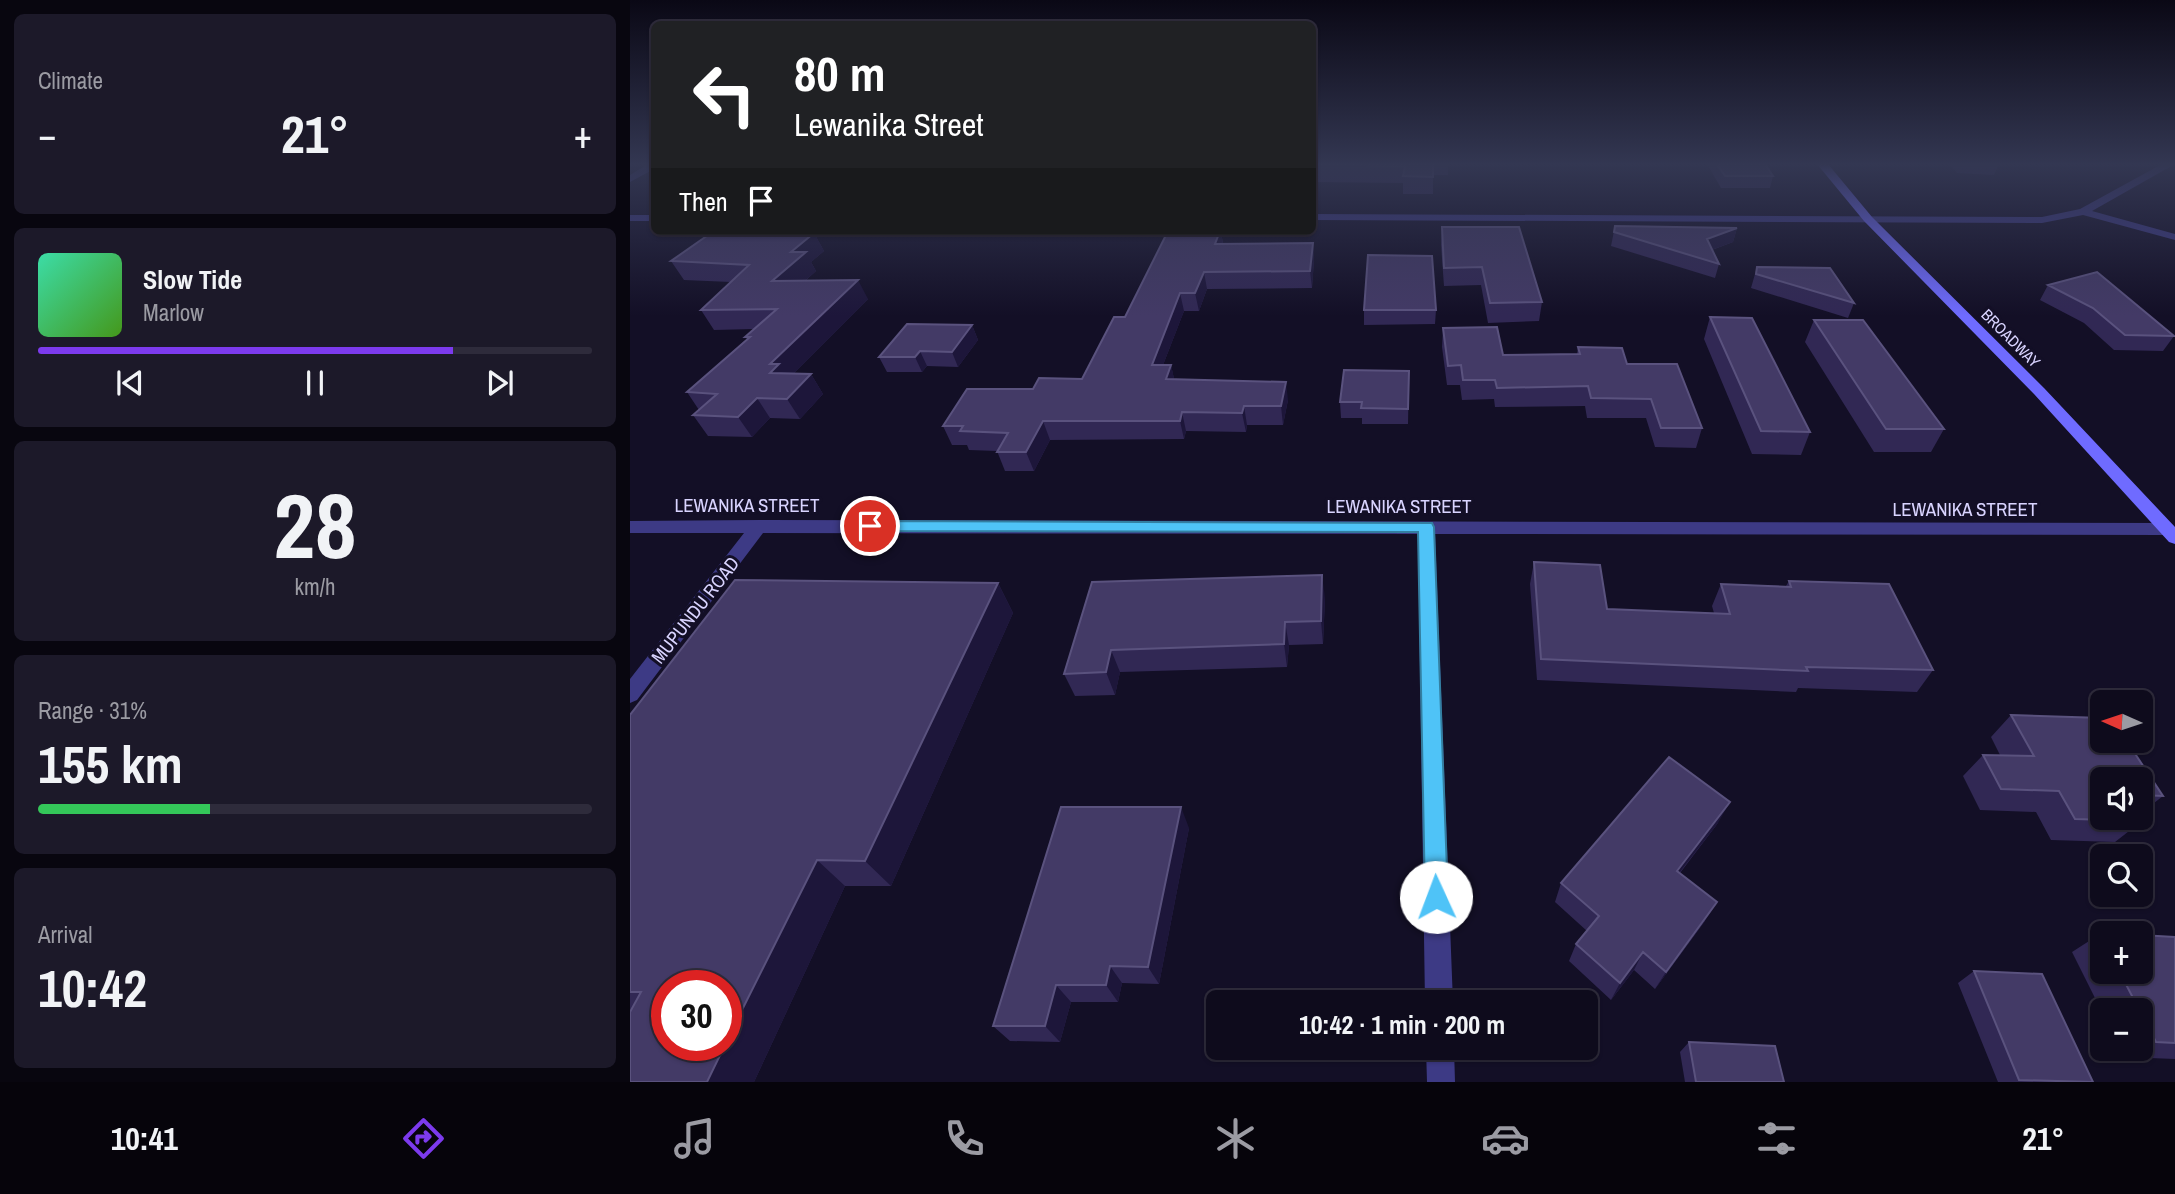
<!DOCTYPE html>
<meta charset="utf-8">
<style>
:root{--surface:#0e0b1c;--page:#1c1929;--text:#f1f3f6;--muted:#9b9ba3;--line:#2e2b3b;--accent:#7c3aed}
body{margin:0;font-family:"Archivo Narrow",sans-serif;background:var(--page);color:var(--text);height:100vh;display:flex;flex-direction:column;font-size:26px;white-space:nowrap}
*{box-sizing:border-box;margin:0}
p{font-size:23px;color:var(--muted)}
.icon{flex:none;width:38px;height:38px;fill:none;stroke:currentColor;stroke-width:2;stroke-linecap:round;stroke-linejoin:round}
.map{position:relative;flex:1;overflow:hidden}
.sheet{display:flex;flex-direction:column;gap:14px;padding:14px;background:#08060f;width:630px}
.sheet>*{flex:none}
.top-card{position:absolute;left:21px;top:21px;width:665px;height:214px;border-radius:10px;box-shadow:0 2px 5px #0004,0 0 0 2px var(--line);background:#202124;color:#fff;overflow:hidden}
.needle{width:46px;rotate:273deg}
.fabs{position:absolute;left:1460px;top:690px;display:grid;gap:14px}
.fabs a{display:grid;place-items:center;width:63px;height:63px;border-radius:10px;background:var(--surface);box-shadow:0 2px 5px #0004,0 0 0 2px var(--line);font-size:35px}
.speed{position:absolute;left:21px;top:970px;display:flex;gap:14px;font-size:35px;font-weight:700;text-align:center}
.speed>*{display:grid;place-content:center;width:91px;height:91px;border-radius:50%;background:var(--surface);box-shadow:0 2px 5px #0004,0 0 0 2px var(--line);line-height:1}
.speed .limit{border:10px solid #d22;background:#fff;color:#111}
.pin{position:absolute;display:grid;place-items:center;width:60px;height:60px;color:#fff;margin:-30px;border:4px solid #fff;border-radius:50%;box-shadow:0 2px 7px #0007}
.me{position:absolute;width:77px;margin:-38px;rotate:358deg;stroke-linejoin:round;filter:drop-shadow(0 0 5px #0008)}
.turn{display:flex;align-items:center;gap:24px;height:147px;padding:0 28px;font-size:32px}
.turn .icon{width:91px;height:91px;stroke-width:2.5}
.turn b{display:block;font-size:49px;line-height:60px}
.then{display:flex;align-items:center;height:66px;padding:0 28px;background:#0003;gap:14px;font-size:26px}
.big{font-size:52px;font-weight:700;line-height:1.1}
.sheet .widget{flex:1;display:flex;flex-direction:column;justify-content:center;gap:10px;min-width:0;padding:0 24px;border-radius:10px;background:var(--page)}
.sheet .dial{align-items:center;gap:0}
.dial b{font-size:91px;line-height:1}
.song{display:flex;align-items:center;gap:21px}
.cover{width:84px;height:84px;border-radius:10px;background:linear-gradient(135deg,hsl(160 70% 55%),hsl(100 70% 35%))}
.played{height:7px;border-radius:4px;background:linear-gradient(90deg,var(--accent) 75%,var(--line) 75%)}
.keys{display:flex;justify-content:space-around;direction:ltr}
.heat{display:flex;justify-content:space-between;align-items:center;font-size:38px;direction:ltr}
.charge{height:10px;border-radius:5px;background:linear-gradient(90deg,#34c759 31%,var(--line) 0)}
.trip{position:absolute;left:576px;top:990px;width:392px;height:70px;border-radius:10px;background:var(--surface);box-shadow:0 2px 5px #0004,0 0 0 2px var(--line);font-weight:700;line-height:70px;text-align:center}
.tabs{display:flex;height:112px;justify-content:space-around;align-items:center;background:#06040b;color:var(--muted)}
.tabs .icon{width:49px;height:49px}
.tabs .on{color:var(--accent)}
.tabs b{font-size:32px;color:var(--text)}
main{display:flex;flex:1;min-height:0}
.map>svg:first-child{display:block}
</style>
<main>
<section class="sheet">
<div class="widget"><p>Climate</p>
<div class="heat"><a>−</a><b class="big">21°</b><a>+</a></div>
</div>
<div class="widget">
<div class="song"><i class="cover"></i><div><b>Slow Tide</b><p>Marlow</p></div></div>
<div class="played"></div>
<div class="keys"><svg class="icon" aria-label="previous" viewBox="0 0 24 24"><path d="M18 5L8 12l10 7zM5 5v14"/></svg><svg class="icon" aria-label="pause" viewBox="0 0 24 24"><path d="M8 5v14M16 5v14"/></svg><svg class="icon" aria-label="next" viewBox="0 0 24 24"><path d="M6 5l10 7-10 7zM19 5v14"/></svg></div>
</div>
<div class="widget dial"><b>28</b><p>km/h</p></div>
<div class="widget"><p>Range · 31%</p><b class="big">155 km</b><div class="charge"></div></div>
<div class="widget"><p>Arrival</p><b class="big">10:42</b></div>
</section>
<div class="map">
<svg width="1545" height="1082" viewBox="0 0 1545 1082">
<rect width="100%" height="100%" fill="#130f26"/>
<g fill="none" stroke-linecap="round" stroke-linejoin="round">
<path fill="#3d3a85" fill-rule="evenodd" d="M18,164H24V169L0,182V175Z
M1532,164H1545L1462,211L1545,234V240L1453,215L1412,223L682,220V214L1412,217L1450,209Z
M0,215H24V221H0Z
M129,520L1537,523L1543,525L1545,530L1537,535L805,534L823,1003H795L788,534L133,533L7,700L0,703V679L114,533H0V521Z
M796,1048H824L825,1082H797Z"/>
<path fill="#6f6bff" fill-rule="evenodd" d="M1187,164H1198L1242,217L1414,388L1545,527V544L1539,542L1404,394L1234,221Z"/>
</g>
<path fill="#312854" d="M682,164H818V175H803V194H773V183L682,182Z
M1077,164H1135L1143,176L1140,188H1091Z
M1320,164H1369L1364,175L1327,173Z
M985,226L1107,228L1103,242L1082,250L1089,264L1085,278L981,246Z
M812,227L912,302L909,321L858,323L851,285L814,286L811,245Z
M591,231L593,244L683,243L684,260L682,288L577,289L569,311H554L533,365H541L544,379L658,400L653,425H617L616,432L556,431L554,439L420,440L404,471H375L367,451L339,450L337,445H322L313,426L403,389L452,379L495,317Z
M184,233L194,251L181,262L186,271L175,281L238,299L163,374H181L193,394L170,419L140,418L122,437L78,436L63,415L69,410L57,392L117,339L115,337L124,329L84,330L71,310L101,282L54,280L41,261Z
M1127,267L1224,303L1218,318L1121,288Z
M1418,285L1544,336L1533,351L1484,350L1454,323L1410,300Z
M734,310H806L805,324L734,325Z
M1080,317L1180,432L1171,455L1122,454L1074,339Z
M1184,320L1314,429L1301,452H1244L1175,342Z
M342,325L348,340L328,367L297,366L292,372H257L249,357Z
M813,328L873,355L947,354L948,347L997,364L1072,428L1066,448L1025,447L1016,418H957L955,406L865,407L864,399L832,400L830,385H817L812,347Z
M779,371L778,424H732V418H711L710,402Z
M904,562L977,609L1084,613L1082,606L1091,584L1156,586L1159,581L1303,670L1287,692L1168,688L1166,692L907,680L900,584Z
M462,582L695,598L693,644L659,645L657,667L490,672L485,695L445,696L434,674Z
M368,583L383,613L261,886H215L124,1082H0V715Z
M1381,715L1472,718V740H1496L1533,796L1510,814V779H1472V817H1510L1512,821L1485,842L1421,840L1406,812L1350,810L1333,776L1353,755H1370L1361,737Z
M1088,823L1050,873L1075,921L1025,989L1004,970L981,1000L939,961L946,944L957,931L925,902L931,883Z
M559,828L529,984L492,983L488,1002H441L430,1042L380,1041L363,1026Z
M1470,934H1472V971H1510L1545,937V1059L1494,1057L1490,1048H1510V1010H1472V1012L1442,952Z
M1344,971L1463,1082H1368L1328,983Z
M1059,1042L1154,1082H1055L1050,1052Z"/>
<path fill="#1d163a" d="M1107,228L1103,242L1073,253L1077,239Z
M590,231H591L593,246L585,244Z
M184,233L194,251L181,262L186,271L153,300L142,281L161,252Z
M683,243L684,260L682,288L680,271Z
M574,272L577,289L569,311L565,293Z
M228,280L238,299L158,379L140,373V364Z
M550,293L554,311L526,383L522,365Z
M342,325L348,340L328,367L322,352Z
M290,351L297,366L292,372L285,357Z
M541,365L545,383L536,379Z
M181,374L193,394L170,419L157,399Z
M656,382L658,400L653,425L651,406Z
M127,398L140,418L122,437L108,417Z
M614,406L617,425L616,432L612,413Z
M552,412L556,431L554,439L550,421Z
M413,421L420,440L404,471L396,452Z
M692,575L695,598L693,644L691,621Z
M368,583L383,613L261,886L235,861Z
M655,622L659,645L657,667L654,644Z
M481,650L490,672L485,695L476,672Z
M1100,802L1088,823L1036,890L1047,871Z
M551,807L559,828L529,984L518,967Z
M187,860L215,886L124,1082H77L95,1045H96V1042Z
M1087,902L1075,921L1025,989L1036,972Z
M1013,952L1004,970L981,1000L990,983Z
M480,966L492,983L488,1002L476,985Z
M426,985L441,1002L430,1042L415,1026Z"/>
<path fill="#433a66" stroke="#5a527e" stroke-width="2" d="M682,164H803V177L773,176L775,166Z
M1087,164H1135L1143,176H1095Z
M985,226L1107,228L1077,239L1089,264L984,232Z
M812,227H889L912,302L860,303L852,267L814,268Z
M538,231H590L585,244L683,243L680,271L574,272L565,293H550L522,365H541L536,379L656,382L651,406H614L612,413L552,412L550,421H413L396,452H367L378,433L330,431L333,426H313L337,389H403L409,378L452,379L484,317H495Z
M81,233H184L161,252H176L142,281L228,280L140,364H149L140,373L181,374L157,399L127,398L108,417L63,415L87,394L57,392L120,337H115L147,309L71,310L119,265L41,261Z
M738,255L802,256L806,310H734Z
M1127,267L1200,268L1224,303L1126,274Z
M1467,272L1544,336L1495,335L1463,308L1418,285Z
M1080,317L1122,318L1180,432L1131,431Z
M1184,320H1233L1314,429H1256Z
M277,324L342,325L322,352L290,351L285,357H249Z
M867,327L873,355L950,354L948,347L992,348L997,364H1047L1072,428H1031L1021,399L961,398L958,386L867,388L865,380H833L831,365L818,366L813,328Z
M714,370L779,371L778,409L731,408L732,402H710Z
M904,562L970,565L977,609L1100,614L1091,584L1161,587L1159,581L1259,584L1303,670L1176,667L1178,671L911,659Z
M692,575L691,621L655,622L654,644L481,650L476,672L434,674L462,582Z
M105,580L368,583L235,861L187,860L96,1042V985H37V1045H95L77,1082H0V1012L11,992H0V715Z
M1381,715L1472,718V740H1496L1533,796L1510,795V779H1472V817H1510L1512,821L1445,819L1429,791L1371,789L1353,755L1404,756Z
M1039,757L1100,802L1047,871L1087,902L1036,972L1013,952L990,983L946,944L969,916L931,883Z
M431,807H551L518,967L480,966L476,985H426L415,1026H363Z
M1510,935L1545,937V1043L1526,1042L1489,971H1510Z
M1344,971L1412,974L1463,1082L1389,1080Z
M1059,1042L1145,1046L1154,1082H1066Z"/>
<linearGradient id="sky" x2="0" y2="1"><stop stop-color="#0a0815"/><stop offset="0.52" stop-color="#333752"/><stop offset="1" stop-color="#333752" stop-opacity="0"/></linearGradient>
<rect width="1545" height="316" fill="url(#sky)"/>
<path fill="#4fc3f7" stroke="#337fa1" stroke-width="2" d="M240,521L802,523L804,527L818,897L814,905L806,908L798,905L795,897L788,532L240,531L233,526Z"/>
<g text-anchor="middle" stroke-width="6" stroke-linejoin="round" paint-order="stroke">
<g font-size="16" fill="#d9d4ff" stroke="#130f26">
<text transform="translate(1381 338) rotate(45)" y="6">BROADWAY</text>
</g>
<g font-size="19" fill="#d9d4ff" stroke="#130f26">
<text x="117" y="512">LEWANIKA STREET</text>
<text x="769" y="513">LEWANIKA STREET</text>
<text x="1335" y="516">LEWANIKA STREET</text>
<text transform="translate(65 610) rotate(-52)" y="7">MUPUNDU ROAD</text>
</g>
</g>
</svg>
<div class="fabs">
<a><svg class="needle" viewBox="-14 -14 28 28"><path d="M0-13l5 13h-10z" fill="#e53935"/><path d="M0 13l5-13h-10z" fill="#9b9ba3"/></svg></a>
<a><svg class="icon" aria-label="sound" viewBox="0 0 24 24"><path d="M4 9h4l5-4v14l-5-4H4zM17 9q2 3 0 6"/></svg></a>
<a><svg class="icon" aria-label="search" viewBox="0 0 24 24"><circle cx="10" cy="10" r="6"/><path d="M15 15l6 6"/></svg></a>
<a>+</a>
<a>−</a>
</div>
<div class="speed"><div class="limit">30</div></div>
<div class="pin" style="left:240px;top:526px;background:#d93025"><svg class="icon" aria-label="arrive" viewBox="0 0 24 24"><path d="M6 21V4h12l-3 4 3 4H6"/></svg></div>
<svg class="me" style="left:806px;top:897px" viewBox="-20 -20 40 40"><circle r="19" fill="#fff"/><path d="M0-13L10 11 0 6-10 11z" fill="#4fc3f7"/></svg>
<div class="trip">10:42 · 1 min · 200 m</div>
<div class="top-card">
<div class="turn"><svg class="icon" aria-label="left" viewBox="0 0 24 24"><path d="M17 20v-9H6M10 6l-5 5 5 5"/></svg><div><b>80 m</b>Lewanika Street</div></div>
<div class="then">Then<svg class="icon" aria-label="arrive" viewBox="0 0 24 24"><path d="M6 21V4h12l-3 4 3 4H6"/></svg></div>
</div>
</div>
</main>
<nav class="tabs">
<b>10:41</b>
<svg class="icon on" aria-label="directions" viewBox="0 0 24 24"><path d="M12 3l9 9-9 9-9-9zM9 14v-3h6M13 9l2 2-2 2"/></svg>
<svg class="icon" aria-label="music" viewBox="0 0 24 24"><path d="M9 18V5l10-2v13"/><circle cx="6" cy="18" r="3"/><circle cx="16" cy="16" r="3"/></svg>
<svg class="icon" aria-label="phone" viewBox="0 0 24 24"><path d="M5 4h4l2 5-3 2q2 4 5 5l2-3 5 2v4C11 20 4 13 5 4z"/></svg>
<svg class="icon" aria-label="climate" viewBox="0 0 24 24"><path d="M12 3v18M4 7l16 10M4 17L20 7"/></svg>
<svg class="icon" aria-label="car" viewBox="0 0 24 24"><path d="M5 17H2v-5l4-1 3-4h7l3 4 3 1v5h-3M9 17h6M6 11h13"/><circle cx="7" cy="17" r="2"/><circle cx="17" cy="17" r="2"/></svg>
<svg class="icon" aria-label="filters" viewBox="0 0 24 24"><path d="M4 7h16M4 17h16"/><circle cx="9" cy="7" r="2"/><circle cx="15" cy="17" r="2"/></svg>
<b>21°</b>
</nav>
